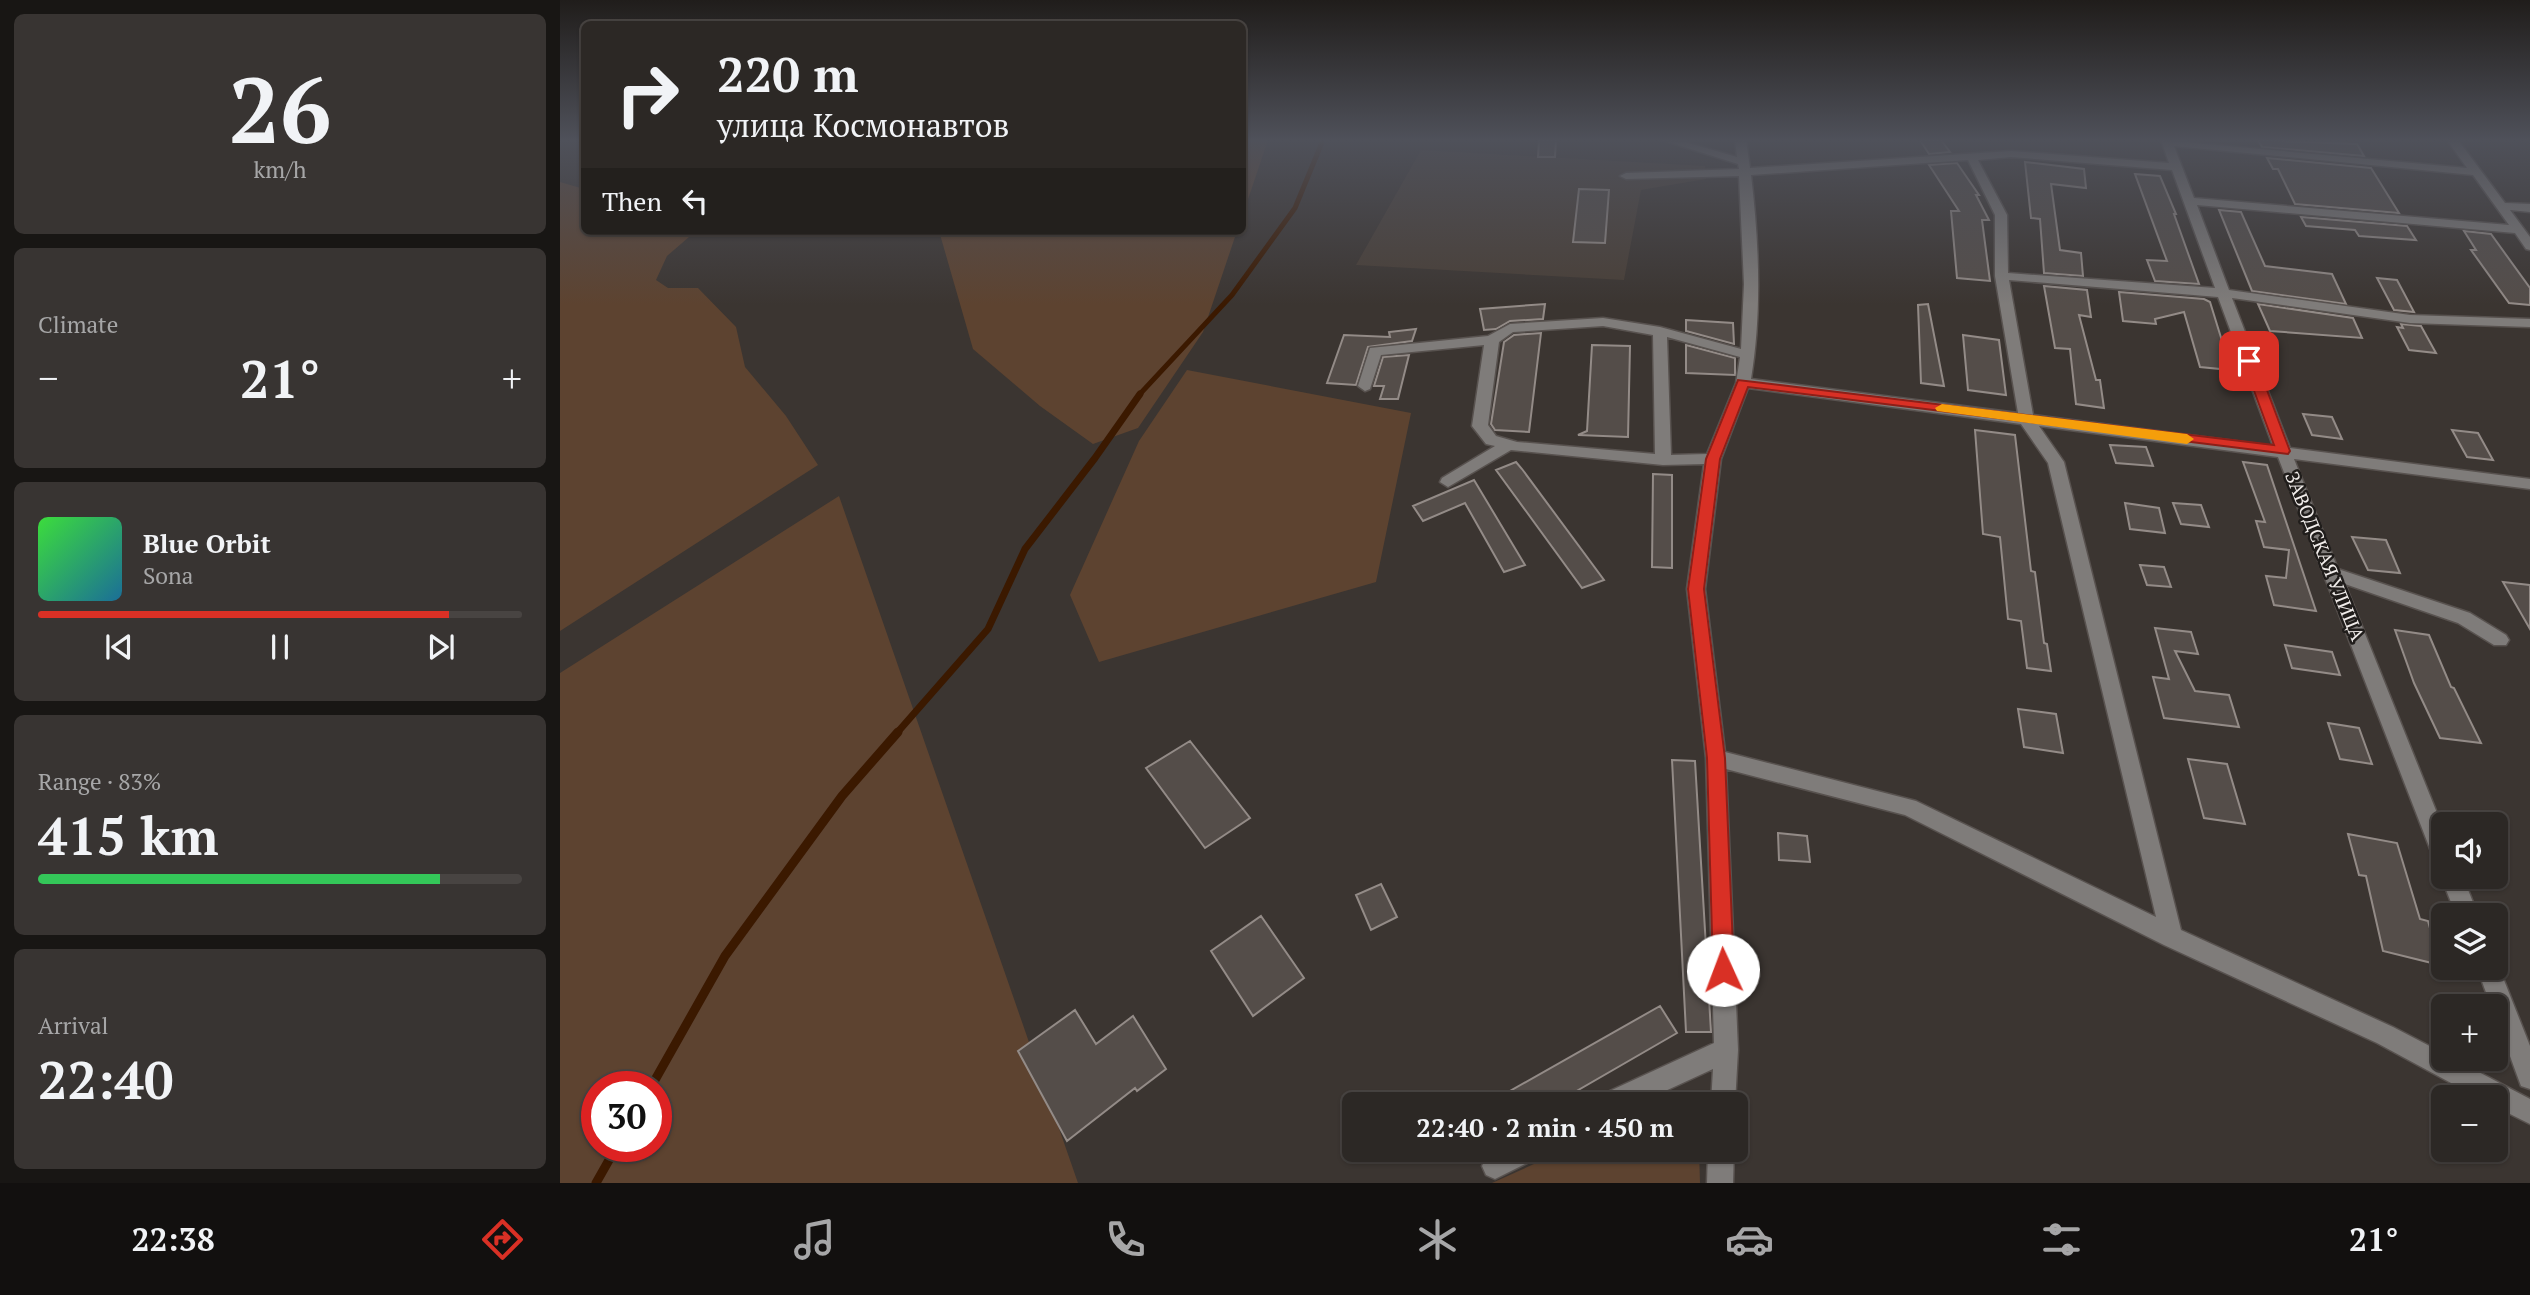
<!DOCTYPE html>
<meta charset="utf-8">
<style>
:root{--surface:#2c2825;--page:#383432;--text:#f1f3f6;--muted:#a6a6a7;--line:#484442;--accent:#d93025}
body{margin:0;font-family:"PT Serif",serif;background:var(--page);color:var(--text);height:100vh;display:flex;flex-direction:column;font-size:26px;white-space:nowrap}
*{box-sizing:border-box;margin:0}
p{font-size:23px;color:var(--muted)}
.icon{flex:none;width:38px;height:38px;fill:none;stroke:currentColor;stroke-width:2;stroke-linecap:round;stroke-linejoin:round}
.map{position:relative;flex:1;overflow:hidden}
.details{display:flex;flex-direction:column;gap:14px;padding:14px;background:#181614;width:560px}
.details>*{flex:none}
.banner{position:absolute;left:21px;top:21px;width:665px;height:214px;border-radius:10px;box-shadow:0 2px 5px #0004,0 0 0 2px var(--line);background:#2c2825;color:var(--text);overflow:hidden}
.fabs{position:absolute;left:1871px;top:812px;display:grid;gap:14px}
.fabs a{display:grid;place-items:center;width:77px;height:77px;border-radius:10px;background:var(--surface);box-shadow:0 2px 5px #0004,0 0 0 2px var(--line);font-size:35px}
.speed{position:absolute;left:21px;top:1071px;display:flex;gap:14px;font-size:35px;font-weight:700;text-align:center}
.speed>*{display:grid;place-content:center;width:91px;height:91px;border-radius:50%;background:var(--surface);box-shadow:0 2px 5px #0004,0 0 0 2px var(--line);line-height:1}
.speed .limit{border:10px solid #d22;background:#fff;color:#111}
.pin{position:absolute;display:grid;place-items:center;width:60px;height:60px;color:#fff;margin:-30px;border-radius:14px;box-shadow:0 4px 10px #0006}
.me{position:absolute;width:77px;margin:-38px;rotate:358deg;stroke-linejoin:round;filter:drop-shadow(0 0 5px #0008)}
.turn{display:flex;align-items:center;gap:24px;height:147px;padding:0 21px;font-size:32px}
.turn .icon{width:91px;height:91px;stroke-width:2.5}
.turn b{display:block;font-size:49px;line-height:60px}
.then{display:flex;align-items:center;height:66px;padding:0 21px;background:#0003;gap:14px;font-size:26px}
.big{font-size:52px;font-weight:600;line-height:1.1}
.details .card{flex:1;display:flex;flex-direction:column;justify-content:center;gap:10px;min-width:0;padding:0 24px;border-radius:10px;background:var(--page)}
.details .dial{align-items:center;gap:0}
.dial b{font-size:91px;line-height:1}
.song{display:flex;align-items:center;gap:21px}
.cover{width:84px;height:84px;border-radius:10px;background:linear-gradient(135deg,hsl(120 70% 55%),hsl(200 70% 35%))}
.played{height:7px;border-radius:4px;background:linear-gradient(90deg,var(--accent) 85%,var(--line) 85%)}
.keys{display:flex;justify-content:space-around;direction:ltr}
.heat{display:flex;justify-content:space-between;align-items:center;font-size:38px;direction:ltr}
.charge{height:10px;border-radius:5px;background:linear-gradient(90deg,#34c759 83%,var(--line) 0)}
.trip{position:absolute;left:782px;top:1092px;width:406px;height:70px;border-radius:10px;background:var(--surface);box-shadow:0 2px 5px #0004,0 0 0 2px var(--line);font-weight:600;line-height:70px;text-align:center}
.menu{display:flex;height:112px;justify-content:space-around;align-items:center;background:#12100f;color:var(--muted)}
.menu .icon{width:49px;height:49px}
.menu .on{color:var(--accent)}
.menu b{font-size:32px;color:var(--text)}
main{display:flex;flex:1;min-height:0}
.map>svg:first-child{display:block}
</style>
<main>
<section class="details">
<div class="card dial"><b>26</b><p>km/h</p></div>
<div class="card"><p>Climate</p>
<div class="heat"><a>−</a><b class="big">21°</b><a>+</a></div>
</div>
<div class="card">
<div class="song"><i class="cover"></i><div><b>Blue Orbit</b><p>Sona</p></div></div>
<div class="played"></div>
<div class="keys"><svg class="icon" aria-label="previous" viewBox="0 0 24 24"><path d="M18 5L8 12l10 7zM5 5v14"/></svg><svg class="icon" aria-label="pause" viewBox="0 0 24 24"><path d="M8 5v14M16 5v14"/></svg><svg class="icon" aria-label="next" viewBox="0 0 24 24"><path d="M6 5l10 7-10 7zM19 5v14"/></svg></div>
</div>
<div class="card"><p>Range · 83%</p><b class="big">415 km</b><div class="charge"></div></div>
<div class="card"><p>Arrival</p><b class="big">22:40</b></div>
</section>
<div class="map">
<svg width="1970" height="1183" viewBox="0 0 1970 1183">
<rect width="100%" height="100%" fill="#3b3531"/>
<path fill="#493f37" d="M861,150L1145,166L1146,179L1081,190L1064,280L796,265Z"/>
<path fill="#5d4330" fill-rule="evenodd" d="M683,140H708L683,214L682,140Z
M0,182L24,189V231H129V237L107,256L96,280L108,288H138L176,327L185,367L226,416L258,465L0,631Z
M379,231H677L643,332L578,428L533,444L480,406L413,349Z
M627,370L851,413L816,582L539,662L510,595L579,441Z
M279,496L518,1183H0V673ZM37,1087H96V1146H37Z
M1005,1150H1139L1140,1183H932Z"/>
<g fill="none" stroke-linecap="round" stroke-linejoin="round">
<path stroke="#3b1900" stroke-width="5" d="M579,395L672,295L735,208L763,140"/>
<path stroke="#3b1900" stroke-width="7" d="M336,734L428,629L465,549L535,458L580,394"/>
<path stroke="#3b1900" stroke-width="9" d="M91,1087L165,956L282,796L338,732
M36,1183L57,1146"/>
</g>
<path fill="#544d49" stroke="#938b87" stroke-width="2" d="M979,140H996L995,157H978Z
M1360,140H1381L1390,152L1369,154Z
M1698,140L1797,144L1804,156L1702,147Z
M1707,158L1811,168L1839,213L1735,204L1718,169H1713Z
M1465,162L1524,169L1526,188L1491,184L1500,250L1521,253L1523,276L1484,273L1480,219L1471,218Z
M1397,163L1419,195H1416L1429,220H1422L1430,281L1397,278L1391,211H1399L1369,165Z
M1575,174L1600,176L1616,214H1614L1639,284L1595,281L1587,260L1607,261Z
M1019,189L1049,190L1045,243L1013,242Z
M1659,210L1681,212L1705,266L1772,274L1786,304L1692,291Z
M1741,217L1847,226L1856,240L1799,236L1795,230L1746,226Z
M1904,231L1931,234L1970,288V305L1949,303L1911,250H1916Z
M1817,278L1837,280L1854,312L1834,310Z
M1484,286L1527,290L1531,317L1519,315L1536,380H1540L1544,408L1516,404L1510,349L1495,348Z
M1559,292L1644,299L1650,302L1671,370L1640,367L1624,312L1595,319L1596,324L1563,321Z
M985,304L983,319L950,321L936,329L924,330L920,309Z
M1368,304L1384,386L1361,383L1358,305Z
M1698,304L1793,318L1802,338L1710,331Z
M1126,320L1173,323L1174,344L1126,331Z
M1841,324L1861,326L1876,353L1849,350L1837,327L1843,328Z
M856,329L852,341L808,347L796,385L767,383L784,335L830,337L829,332Z
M981,333L969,432L935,430L931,424L944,342L954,335Z
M1403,335L1439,340L1446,395L1408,390Z
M1032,345L1070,346L1068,437L1018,435L1027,431Z
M1126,345L1175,358V375L1126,373Z
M849,355L838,399H820L824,386H814L823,357Z
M1743,414L1772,417L1782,439L1752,435Z
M1415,430L1455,435L1471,571L1475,572L1484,643L1487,644L1491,671L1467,668L1461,621L1448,619L1440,537L1423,534Z
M1892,430L1918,433L1933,460L1907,457Z
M1550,445L1586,447L1593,466L1556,463Z
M956,462L962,469L1044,580L1022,588L936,470Z
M1683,462L1707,465L1756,611L1714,605L1706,576L1726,578L1729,550L1704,547L1696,521L1705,522Z
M1093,474L1112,475V568L1092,567Z
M914,480L965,565L944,572L905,503L863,521L853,506Z
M1565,503L1599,508L1605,533L1570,529Z
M1613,503L1641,505L1649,527L1621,524Z
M1792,537L1826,540L1840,573L1808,570Z
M1580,565L1604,567L1611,587L1587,585Z
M1943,582L1970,585V629Z
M1595,628L1631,632L1638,654L1615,651L1635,691L1669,695L1679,727L1604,718L1593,677L1609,679Z
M1835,630L1869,635L1891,687L1894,688L1921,743L1880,738L1854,683Z
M1725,645L1772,652L1780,675L1732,668Z
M1458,709L1496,714L1503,753L1464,747Z
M1768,723L1799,728L1812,764L1780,759Z
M630,741L690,818L645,848L586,768Z
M1628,759L1667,764L1685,824L1644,818Z
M1112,760L1135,761L1151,1032H1126Z
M1218,833L1247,836L1250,862L1219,860Z
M1788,834L1837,843L1860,919L1868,921L1880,965L1823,951L1806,876L1799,875Z
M821,884L837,917L811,930L796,895Z
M701,916L744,978L693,1016L651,951Z
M1100,1006L1117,1033L994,1104H927Z
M515,1010L536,1044L573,1016L606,1069L577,1091L575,1088L507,1141L458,1051Z"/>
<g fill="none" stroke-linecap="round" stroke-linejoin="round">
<defs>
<path id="minor" d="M1102,140H1118L1177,157L1175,140H1186L1190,168L1451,151L1609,163L1601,140L1907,168L1887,140H1898L1945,203L1970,204V212L1950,210L1970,237V250L1966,249L1955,233L1637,205L1669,290L1850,315L1970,319V327L1850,323L1672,298L1730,448L1970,479V489L1734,459L1778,569L1910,613L1946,635L1949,640L1946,645H1934L1898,623L1785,584L1883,828V864L1875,861L1872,854L1718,457L1479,426L1504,462L1621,930L1833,1027L1883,1053V1059H1894L1970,1099V1124L1936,1107V1097H1917L1817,1043L1604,945L1345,815L1166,769L1178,1050L1175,1104H1151L1153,1069L1077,1104H1038L1041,1095L1154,1043L1146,758L1127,589L1144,464L1103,465L951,450L888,487L880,482L882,478L935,446L926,444L912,426L924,345L821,355L810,389L805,391L798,386L810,348L928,336L950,324L1043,318L1100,327L1181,349L1184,284L1179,176L1066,179L1060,176L1066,173L1179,169L1178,164ZM1614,146L1913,175L1949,225L1634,198ZM1451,157L1612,170L1655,288L1448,273L1447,215L1418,160ZM1408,160L1435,215V276L1458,413L1191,379C1202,313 1199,242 1191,175ZM1449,280L1658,297L1713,446L1473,415ZM1043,326L1093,335L1095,454L957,442L936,436L928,425L939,342L953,332ZM1107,337L1180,357L1176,383L1147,454L1111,455ZM1188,388L1461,424L1488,463L1596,917L1356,801L1165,752L1145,589L1161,459Z
M1883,873V877H1903L1918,915H1896L1881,877Z
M1936,960L1970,1046V1089L1961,1086L1936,1018V1006H1931L1917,968H1936Z
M940,1150H979L975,1159L935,1179L926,1175L922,1166L926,1157Z
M1148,1150H1174L1173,1183H1147Z"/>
</defs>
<use href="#minor" stroke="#58524f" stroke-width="3"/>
<use href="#minor" fill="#7f7c7a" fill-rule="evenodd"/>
</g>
<linearGradient id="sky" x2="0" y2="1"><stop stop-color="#201d1b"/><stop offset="0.46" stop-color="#4f515a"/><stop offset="1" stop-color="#4f515a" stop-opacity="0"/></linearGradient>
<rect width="1970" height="305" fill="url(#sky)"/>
<path fill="#d93025" stroke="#8d1f18" stroke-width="2" d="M1689,357L1696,361L1730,451L1728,454L1188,387L1160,459L1144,589L1165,758L1174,970L1171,977L1163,980L1156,977L1153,970L1147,758L1128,589L1146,459L1178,380L1714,445L1683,361Z"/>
<path fill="#f59e0b" d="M1382,404L1627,434L1634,439L1627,444L1377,411L1375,408Z"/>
<g text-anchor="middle" stroke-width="5" stroke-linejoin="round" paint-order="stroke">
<g font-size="19" fill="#f1edeb" stroke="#201d1b">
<text transform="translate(1765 556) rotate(68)" y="7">ЗАВОДСКАЯ УЛИЦА</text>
</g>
</g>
</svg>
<div class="fabs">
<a><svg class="icon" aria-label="sound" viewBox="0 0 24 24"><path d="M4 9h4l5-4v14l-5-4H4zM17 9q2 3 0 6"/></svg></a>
<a><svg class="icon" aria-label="layers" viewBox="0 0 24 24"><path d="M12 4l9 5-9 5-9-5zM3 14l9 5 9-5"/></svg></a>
<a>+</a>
<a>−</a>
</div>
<div class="speed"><div class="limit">30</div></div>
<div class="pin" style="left:1689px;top:361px;background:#d93025"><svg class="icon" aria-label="arrive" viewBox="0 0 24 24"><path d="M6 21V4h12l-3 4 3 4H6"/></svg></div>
<svg class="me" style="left:1163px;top:970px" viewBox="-20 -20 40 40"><circle r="19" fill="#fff"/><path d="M0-13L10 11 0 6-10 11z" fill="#d93025"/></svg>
<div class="trip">22:40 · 2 min · 450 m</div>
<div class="banner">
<div class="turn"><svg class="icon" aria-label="right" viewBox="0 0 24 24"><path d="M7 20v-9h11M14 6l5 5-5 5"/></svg><div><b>220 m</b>улица Космонавтов</div></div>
<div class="then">Then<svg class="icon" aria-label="left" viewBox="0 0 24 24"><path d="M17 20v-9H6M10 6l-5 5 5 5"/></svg></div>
</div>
</div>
</main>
<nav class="menu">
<b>22:38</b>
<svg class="icon on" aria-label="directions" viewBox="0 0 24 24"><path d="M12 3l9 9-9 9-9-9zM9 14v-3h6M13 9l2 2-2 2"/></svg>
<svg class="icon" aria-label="music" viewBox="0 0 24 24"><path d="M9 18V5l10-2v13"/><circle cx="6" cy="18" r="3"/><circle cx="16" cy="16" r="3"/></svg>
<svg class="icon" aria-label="phone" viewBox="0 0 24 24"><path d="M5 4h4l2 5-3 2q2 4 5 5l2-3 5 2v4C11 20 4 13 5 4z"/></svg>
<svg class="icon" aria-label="climate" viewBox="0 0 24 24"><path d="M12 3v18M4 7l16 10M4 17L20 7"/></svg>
<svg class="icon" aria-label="car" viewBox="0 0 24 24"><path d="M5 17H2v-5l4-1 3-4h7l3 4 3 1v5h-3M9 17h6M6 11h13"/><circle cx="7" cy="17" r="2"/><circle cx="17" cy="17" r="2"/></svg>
<svg class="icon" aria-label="filters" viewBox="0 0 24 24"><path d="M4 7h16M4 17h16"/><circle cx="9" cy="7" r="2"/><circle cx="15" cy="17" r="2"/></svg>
<b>21°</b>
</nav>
